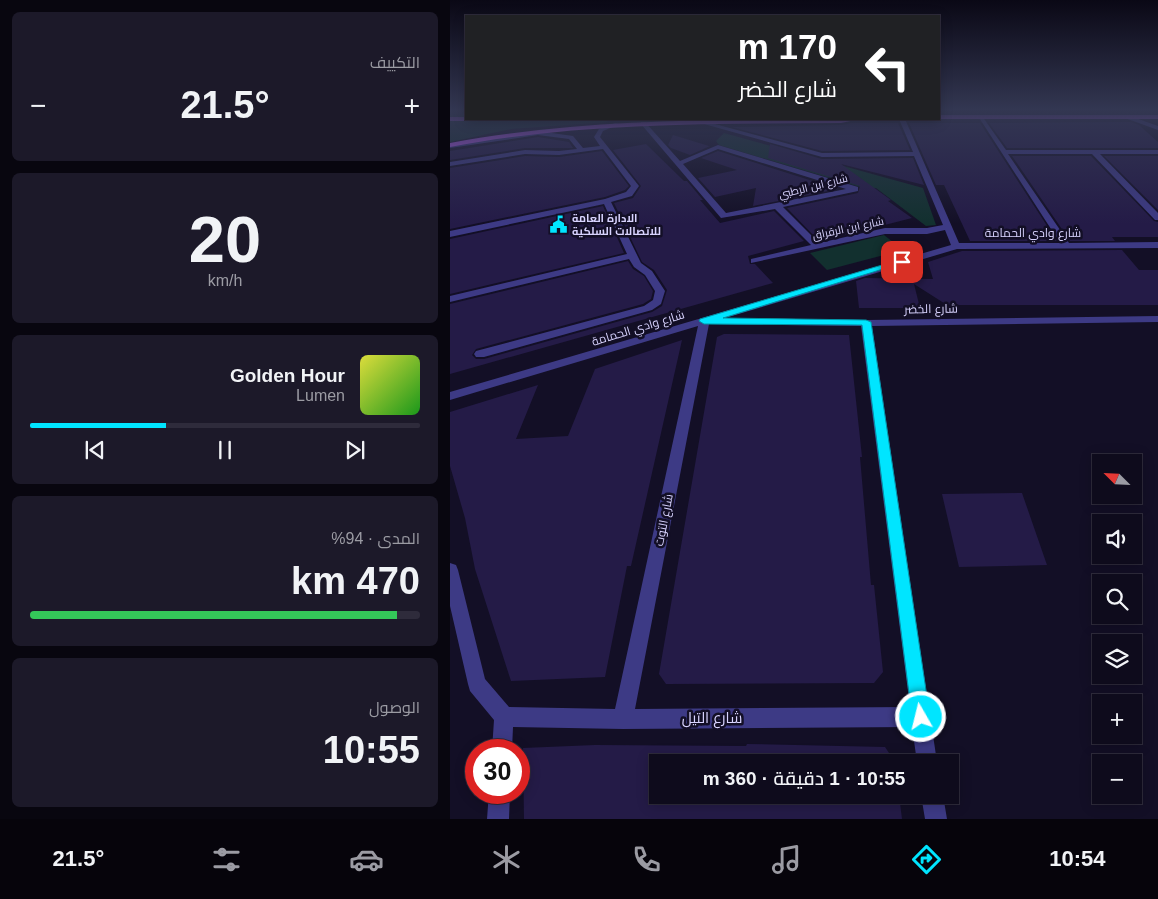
<!DOCTYPE html>
<html lang="ar">
<meta charset="utf-8">
<style>
:root{--surface:#0e0b1c;--page:#1c1929;--text:#f1f3f6;--muted:#9b9ba3;--line:#2e2b3b;--accent:#00e5ff}
body{margin:0;font-family:Arial,Cairo,sans-serif;background:var(--page);color:var(--text);direction:rtl;height:100vh;display:flex;flex-direction:column;font-size:19px;white-space:nowrap}
*{box-sizing:border-box;margin:0}
p{font-size:16px;color:var(--muted)}
.icon{flex:none;width:28px;height:28px;fill:none;stroke:currentColor;stroke-width:2;stroke-linecap:round;stroke-linejoin:round}
.map{position:relative;flex:1;overflow:hidden;direction:ltr}
.panel{display:flex;flex-direction:column;gap:12px;padding:12px;background:#08060f;width:450px}
.panel>*{flex:none}
.hud{position:absolute;left:15px;top:15px;width:475px;height:105px;border-radius:0px;box-shadow:0 2px 12px #0003,0 0 0 1px var(--line);direction:rtl;background:#202124;color:#fff;overflow:hidden}
.needle{width:32px;rotate:294deg}
.buttons{position:absolute;left:642px;top:454px;display:grid;gap:10px}
.buttons a{display:grid;place-items:center;width:50px;height:50px;border-radius:0px;background:var(--surface);box-shadow:0 2px 12px #0003,0 0 0 1px var(--line);font-size:25px}
.speed{position:absolute;left:15px;top:739px;display:flex;gap:10px;font-size:25px;font-weight:700;text-align:center}
.speed>*{display:grid;place-content:center;width:65px;height:65px;border-radius:50%;background:var(--surface);box-shadow:0 2px 12px #0003,0 0 0 1px var(--line);line-height:1}
.speed .limit{border:8px solid #d22;background:#fff;color:#111}
.pin{position:absolute;display:grid;place-items:center;width:42px;height:42px;color:#fff;margin:-21px;border-radius:10px;box-shadow:0 2px 8px #0006}
.me{position:absolute;width:55px;margin:-28px;rotate:352deg;stroke-linejoin:round;filter:drop-shadow(0 0 4px #0008)}
.turn{display:flex;align-items:center;gap:18px;height:105px;padding:0 20px;font-size:22px}
.turn .icon{width:65px;height:65px;stroke-width:2.5}
.turn b{display:block;font-size:35px;line-height:42px}
.big{font-size:38px;font-weight:600;line-height:1.1}
.panel .tile{flex:1;display:flex;flex-direction:column;justify-content:center;gap:8px;min-width:0;padding:0 18px;border-radius:8px;background:var(--page)}
.panel .dial{align-items:center;gap:0}
.dial b{font-size:65px;line-height:1}
.song{display:flex;align-items:center;gap:15px}
.cover{width:60px;height:60px;border-radius:8px;background:linear-gradient(135deg,hsl(60 70% 55%),hsl(120 70% 35%))}
.played{height:5px;border-radius:2px;background:linear-gradient(90deg,var(--accent) 35%,var(--line) 35%)}
.keys{display:flex;justify-content:space-around;direction:ltr}
.heat{display:flex;justify-content:space-between;align-items:center;font-size:28px;direction:ltr}
.charge{height:8px;border-radius:4px;background:linear-gradient(90deg,#34c759 94%,var(--line) 0)}
.trip{position:absolute;left:199px;top:754px;width:310px;height:50px;border-radius:0px;background:var(--surface);box-shadow:0 2px 12px #0003,0 0 0 1px var(--line);font-weight:600;line-height:50px;text-align:center;direction:rtl}
.tabs{display:flex;height:80px;justify-content:space-around;align-items:center;background:#06040b;color:var(--muted)}
.tabs .icon{width:35px;height:35px}
.tabs .current{color:var(--accent)}
.tabs b{font-size:22px;color:var(--text)}
main{display:flex;flex:1;min-height:0}
.map>svg:first-child{display:block}
</style>
<main>
<div class="map">
<svg width="708" height="819" viewBox="0 0 708 819">
<rect width="100%" height="100%" fill="#130f26"/>
<path fill="#12302f" d="M0,109H16V119H153L158,122L61,129L0,142Z
M274,133L473,188L486,225L476,226L426,188L417,189L269,145L266,141Z
M434,235L453,250L377,270L360,253Z"/>
<path fill="#241b47" d="M681,122L689,125L708,142V148H557L539,123Z
M402,123H448L460,150L372,151L282,127L391,125Z
M459,123H530L607,241H520L494,185H486Z
M223,135L259,146H260L240,155L221,148L218,145Z
M88,137L119,142L123,148H75L0,160V151Z
M196,144L234,181H237L253,200H250L270,223L324,211L354,241L298,256L300,264H305L323,283L0,374V304L178,261L183,269L194,276L203,291L201,299L193,304L26,349L22,355L26,359H34L202,312L212,306L217,290L204,270L192,262L164,203L183,198L191,186L163,150Z
M320,144L372,159L463,158L474,185L391,164L441,200L438,201L462,218L380,239L376,235L366,238L337,208L408,193L410,186L318,158Z
M152,151L179,186L175,190L155,197L0,229V168L75,156L109,157Z
M268,151L388,189L303,206L306,188L265,197L248,178L287,170L251,158Z
M562,156H641L704,221L708,222V237H662L665,241H620Z
M654,156H708V210Z
M153,206L174,253L0,294V239Z
M672,250L689,270H708V305H497L464,284L470,308H409L406,281L415,278L483,279L478,262L512,251Z
M274,334L399,335L412,457H410L421,585H424L433,672L424,683L216,684L209,674L267,337Z
M232,340L181,566H177L155,677L61,681L25,569L15,518L0,466V412L88,385L66,439L118,436L145,369Z
M572,493L597,565L509,567L492,494Z
M297,744L435,747L445,762H208V795H449L452,819H74L73,748L145,745L296,746Z"/>
<g fill="none" stroke-linecap="round" stroke-linejoin="round">
<path fill="#3d3a85" fill-rule="evenodd" d="M497,109H504L501,111Z
M677,115L708,126V130L675,118Z
M528,116H532L556,150H708V154H650L708,213V220H705L642,154H558L619,243L708,242V248L507,249L275,318L416,320L708,316V322L422,326L487,762H467L462,727L173,729L63,727L62,750H42L44,720L20,691L18,684L0,606V563L6,565L8,570L35,679L59,707L165,709L248,326L0,400V392L501,245L495,230L477,234H435L301,263V259L361,245L325,209L271,218L191,124V122H195L230,161L268,145L408,187V191L333,207L369,243L435,228H477L493,225L464,156L372,157L247,122L250,120L372,153L463,152L449,119H455L509,243H610ZM268,149L396,189L276,213L233,164ZM259,324L411,326L460,707L185,709Z
M165,123L170,124L153,131L150,137L189,186L182,196L161,202L191,263L202,271L215,291L211,304L202,310L34,357H26L24,354L26,351L194,306L203,300L205,291L195,275L184,267L179,259L0,302V296L177,254L154,204L0,237V231L155,199L176,192L181,186L153,149L109,155L75,154L0,166V162L75,150L109,151L127,149L119,139L88,135L0,148V144L88,131L123,136L133,148L150,146L144,137L149,129Z
M39,792H60L59,819H37Z
M471,795H493L497,819H475Z"/>
<path fill="#c25bff" fill-rule="evenodd" d="M489,115H708V119H489Z
M0,117H16V119H23L20,121H0Z
M410,119L391,123C258,124 131,122 0,147V143C102,124 204,120 307,120C341,120 376,117 410,119Z"/>
</g>
<linearGradient id="sky" x2="0" y2="1"><stop stop-color="#0a0815"/><stop offset="0.49" stop-color="#333752"/><stop offset="1" stop-color="#333752" stop-opacity="0"/></linearGradient>
<rect width="708" height="224" fill="url(#sky)"/>
<path fill="#00e5ff" stroke="#0095a6" d="M449,260L456,262L273,318L416,320L421,322L480,717L477,723L471,726L465,723L462,717L412,325L254,324L249,321L250,319Z"/>
<defs>
<symbol id="civic-bare" viewBox="-9 -9 18 18"><path d="M-.6-6.5H3V-4.5H.6V-3L4-1V1h2V6H-6V1h2V-1L-.6-3ZM-1.2 2.5V6h2.4V2.5Z" fill="#00e5ff" stroke="#130f26" stroke-width="2.5" paint-order="stroke"/></symbol>
</defs>
<g fill-rule="evenodd">
<use href="#civic-bare" x="96" y="212" width="25" height="25"/>
</g>
<g text-anchor="middle" stroke-width="5" stroke-linejoin="round" paint-order="stroke">
<g font-size="11" fill="#d9d4ff" stroke="#130f26">
<text transform="translate(363 186) rotate(-14)" y="4">شارع ابن الرطبي</text>
<text transform="translate(398 228) rotate(-12)" y="4">شارع ابن الرقراق</text>
</g>
<g font-size="11" font-weight="bold" fill="#d9d4ff" stroke="#130f26" text-anchor="start">
<text x="122" y="222">الادارة العامة<tspan x="122" dy="13">للاتصالات السلكية</tspan></text>
</g>
<g font-size="12" fill="#d9d4ff" stroke="#130f26">
<text x="583" y="237">شارع وادي الحمامة</text>
<text transform="translate(481 309) rotate(-1)" y="4">شارع الخضر</text>
<text transform="translate(188 328) rotate(-17)" y="4">شارع وادي الحمامة</text>
<text transform="translate(214 520) rotate(-79)" y="4">شارع التوت</text>
</g>
<g font-size="15" fill="#d9d4ff" stroke="#130f26">
<text x="262" y="723">شارع التيل</text>
</g>
</g>
</svg>
<div class="buttons">
<a><svg class="needle" viewBox="-14 -14 28 28"><path d="M0-13l5 13h-10z" fill="#e53935"/><path d="M0 13l5-13h-10z" fill="#9b9ba3"/></svg></a>
<a><svg class="icon" aria-label="sound" viewBox="0 0 24 24"><path d="M4 9h4l5-4v14l-5-4H4zM17 9q2 3 0 6"/></svg></a>
<a><svg class="icon" aria-label="search" viewBox="0 0 24 24"><circle cx="10" cy="10" r="6"/><path d="M15 15l6 6"/></svg></a>
<a><svg class="icon" aria-label="layers" viewBox="0 0 24 24"><path d="M12 4l9 5-9 5-9-5zM3 14l9 5 9-5"/></svg></a>
<a>+</a>
<a>−</a>
</div>
<div class="speed"><div class="limit">30</div></div>
<div class="pin" style="left:452px;top:262px;background:#d93025"><svg class="icon" aria-label="arrive" viewBox="0 0 24 24"><path d="M6 21V4h12l-3 4 3 4H6"/></svg></div>
<svg class="me" style="left:471px;top:717px" viewBox="-20 -20 40 40"><circle r="17" fill="#00e5ff" stroke="#fff" stroke-width="3"/><path d="M0-11L8 9 0 5-8 9z" fill="#fff"/></svg>
<div class="trip">10:55 · 1 دقيقة · 360 m</div>
<div class="hud">
<div class="turn"><svg class="icon" aria-label="left" viewBox="0 0 24 24"><path d="M17 20v-9H6M10 6l-5 5 5 5"/></svg><div><b>170 m</b>شارع الخضر</div></div>
</div>
</div>
<section class="panel">
<div class="tile"><p>التكييف</p>
<div class="heat"><a>−</a><b class="big">21.5°</b><a>+</a></div>
</div>
<div class="tile dial"><b>20</b><p>km/h</p></div>
<div class="tile">
<div class="song"><i class="cover"></i><div><b>Golden Hour</b><p>Lumen</p></div></div>
<div class="played"></div>
<div class="keys"><svg class="icon" aria-label="previous" viewBox="0 0 24 24"><path d="M18 5L8 12l10 7zM5 5v14"/></svg><svg class="icon" aria-label="pause" viewBox="0 0 24 24"><path d="M8 5v14M16 5v14"/></svg><svg class="icon" aria-label="next" viewBox="0 0 24 24"><path d="M6 5l10 7-10 7zM19 5v14"/></svg></div>
</div>
<div class="tile"><p>المدى · 94%</p><b class="big">470 km</b><div class="charge"></div></div>
<div class="tile"><p>الوصول</p><b class="big">10:55</b></div>
</section>
</main>
<nav class="tabs">
<b>10:54</b>
<svg class="icon current" aria-label="directions" viewBox="0 0 24 24"><path d="M12 3l9 9-9 9-9-9zM9 14v-3h6M13 9l2 2-2 2"/></svg>
<svg class="icon" aria-label="music" viewBox="0 0 24 24"><path d="M9 18V5l10-2v13"/><circle cx="6" cy="18" r="3"/><circle cx="16" cy="16" r="3"/></svg>
<svg class="icon" aria-label="phone" viewBox="0 0 24 24"><path d="M5 4h4l2 5-3 2q2 4 5 5l2-3 5 2v4C11 20 4 13 5 4z"/></svg>
<svg class="icon" aria-label="climate" viewBox="0 0 24 24"><path d="M12 3v18M4 7l16 10M4 17L20 7"/></svg>
<svg class="icon" aria-label="car" viewBox="0 0 24 24"><path d="M5 17H2v-5l4-1 3-4h7l3 4 3 1v5h-3M9 17h6M6 11h13"/><circle cx="7" cy="17" r="2"/><circle cx="17" cy="17" r="2"/></svg>
<svg class="icon" aria-label="filters" viewBox="0 0 24 24"><path d="M4 7h16M4 17h16"/><circle cx="9" cy="7" r="2"/><circle cx="15" cy="17" r="2"/></svg>
<b>21.5°</b>
</nav>
